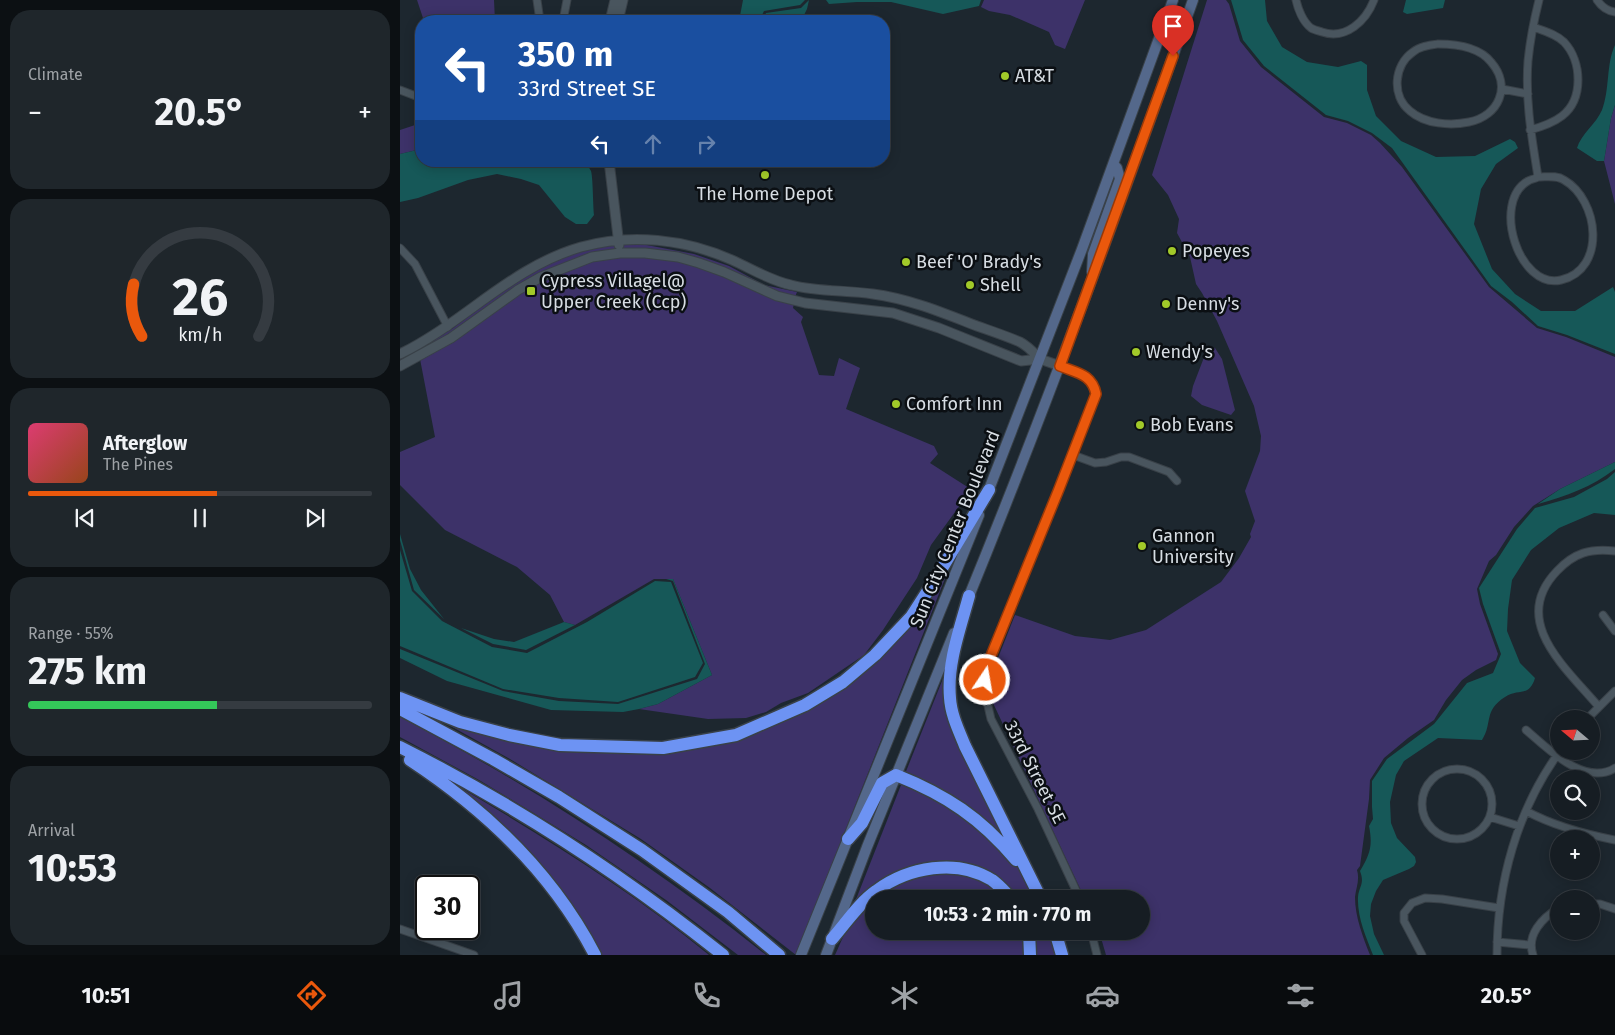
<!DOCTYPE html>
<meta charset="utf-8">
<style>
:root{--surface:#161d23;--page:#1f262b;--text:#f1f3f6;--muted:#9ea2a6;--line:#353b41;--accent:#ea580c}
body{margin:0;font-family:"Fira Sans",sans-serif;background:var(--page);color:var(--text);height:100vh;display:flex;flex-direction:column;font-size:19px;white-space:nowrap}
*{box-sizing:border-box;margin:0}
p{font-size:16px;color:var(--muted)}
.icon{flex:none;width:28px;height:28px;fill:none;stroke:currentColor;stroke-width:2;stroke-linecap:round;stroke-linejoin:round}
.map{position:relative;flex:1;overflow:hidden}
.drawer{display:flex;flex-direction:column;gap:10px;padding:10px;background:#0c1013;width:400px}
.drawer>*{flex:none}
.banner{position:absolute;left:15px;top:15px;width:475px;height:152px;border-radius:20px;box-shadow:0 2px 12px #0003,0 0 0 1px var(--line);background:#1a4fa0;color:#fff;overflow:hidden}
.needle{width:32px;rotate:289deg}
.tools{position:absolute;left:1150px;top:710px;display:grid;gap:10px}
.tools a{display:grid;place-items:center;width:50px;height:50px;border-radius:50%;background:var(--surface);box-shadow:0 2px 12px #0003,0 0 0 1px var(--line);font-size:25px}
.speed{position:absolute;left:15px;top:875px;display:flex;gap:10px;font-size:25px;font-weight:700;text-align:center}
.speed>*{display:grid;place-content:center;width:65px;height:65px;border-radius:50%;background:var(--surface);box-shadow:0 2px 12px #0003,0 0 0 1px var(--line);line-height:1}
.speed .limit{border:2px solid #111;border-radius:8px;background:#fff;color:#111}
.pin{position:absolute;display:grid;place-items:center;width:42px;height:42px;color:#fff;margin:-51px -21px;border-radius:50% 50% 50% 0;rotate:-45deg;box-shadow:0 0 5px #0007}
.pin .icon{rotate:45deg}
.me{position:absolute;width:55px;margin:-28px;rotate:12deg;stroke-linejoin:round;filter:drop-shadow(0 0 4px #0008)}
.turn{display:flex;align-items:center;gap:18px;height:105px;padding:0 20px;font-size:22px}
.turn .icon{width:65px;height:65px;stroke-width:2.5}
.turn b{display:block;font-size:35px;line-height:42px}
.lanes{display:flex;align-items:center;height:48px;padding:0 20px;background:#0003;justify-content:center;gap:25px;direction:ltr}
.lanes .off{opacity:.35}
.big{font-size:38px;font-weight:700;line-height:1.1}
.drawer .card{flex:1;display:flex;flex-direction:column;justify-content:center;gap:8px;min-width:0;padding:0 18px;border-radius:20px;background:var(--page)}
.drawer .dial{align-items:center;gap:0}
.dial svg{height:130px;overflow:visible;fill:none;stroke:var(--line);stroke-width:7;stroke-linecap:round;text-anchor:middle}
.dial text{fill:var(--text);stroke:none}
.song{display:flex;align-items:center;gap:15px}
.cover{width:60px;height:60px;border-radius:8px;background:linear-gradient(135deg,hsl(340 70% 55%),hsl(20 70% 35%))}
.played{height:5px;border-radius:2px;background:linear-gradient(90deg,var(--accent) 55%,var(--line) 55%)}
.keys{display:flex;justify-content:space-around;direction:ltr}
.heat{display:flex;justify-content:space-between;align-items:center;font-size:28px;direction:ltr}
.charge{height:8px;border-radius:4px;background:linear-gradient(90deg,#34c759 55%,var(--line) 0)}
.trip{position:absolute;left:465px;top:890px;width:285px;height:50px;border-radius:25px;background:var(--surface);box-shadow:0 2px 12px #0003,0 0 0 1px var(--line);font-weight:700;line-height:50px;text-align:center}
.dock{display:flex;height:80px;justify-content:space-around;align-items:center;background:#090c0e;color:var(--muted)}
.dock .icon{width:35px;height:35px}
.dock .selected{color:var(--accent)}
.dock b{font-size:22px;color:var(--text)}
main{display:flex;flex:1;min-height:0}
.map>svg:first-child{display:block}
</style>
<main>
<section class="drawer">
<div class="card"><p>Climate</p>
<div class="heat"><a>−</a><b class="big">20.5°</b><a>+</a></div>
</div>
<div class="card dial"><svg viewBox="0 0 100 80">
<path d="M14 69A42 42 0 1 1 86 69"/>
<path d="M14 69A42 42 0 0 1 9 37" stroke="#ea580c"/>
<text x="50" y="56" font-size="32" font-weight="700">26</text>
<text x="50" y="72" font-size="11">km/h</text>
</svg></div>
<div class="card">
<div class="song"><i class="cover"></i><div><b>Afterglow</b><p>The Pines</p></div></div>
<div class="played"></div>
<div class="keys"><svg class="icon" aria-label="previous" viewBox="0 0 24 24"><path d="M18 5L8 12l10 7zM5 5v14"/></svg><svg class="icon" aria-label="pause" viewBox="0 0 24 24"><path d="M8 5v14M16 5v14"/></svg><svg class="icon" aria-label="next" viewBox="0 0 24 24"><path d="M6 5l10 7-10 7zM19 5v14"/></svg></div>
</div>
<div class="card"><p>Range · 55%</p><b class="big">275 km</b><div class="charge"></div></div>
<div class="card"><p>Arrival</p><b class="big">10:53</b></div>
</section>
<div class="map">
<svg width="1215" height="955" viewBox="0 0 1215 955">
<rect width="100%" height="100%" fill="#1d272f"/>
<path fill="#3d3269" d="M17,0H94L95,21H24Z
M584,0H685L665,49L655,45L649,32L610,15L589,11L581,7Z
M807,0H826L829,4L840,41L861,67L924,117L947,123L971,135L980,143L1002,167L1089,287L1137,328L1166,337L1215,357V462L1160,489L1133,506L1114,527L1096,555L1089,561L1077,589L1080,604L1098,654L1096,660L1076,670L1062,680L1046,700L1034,720L1008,738L984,758L970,780L969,799L960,866L957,870C960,880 956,888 955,897C955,917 963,937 970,955H706L699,931H741V899H685L593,703V679L596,663L615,615L675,636L710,640L746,630L821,582L839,558L851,537L850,534L855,521L845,491L860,451L861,436L854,406L817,321L802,293L796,284L790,257L777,233L779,219L768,195L752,175Z
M1215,105V204L1204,161L1211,118Z
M21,123V149L0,154V130Z
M222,243H236L294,254L329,266L364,285L397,292L395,297L378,293L325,269L223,250Z
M216,244V250L170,261L25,348L42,334L52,329L112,283L129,273L166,255Z
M221,256C240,256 259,256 278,260C315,268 358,289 394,303L393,308L403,317L401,322L419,375L434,376L439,358L460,368L446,409L534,446L538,454L530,463L569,488L563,501L531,545L517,578L483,630L464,655L408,693L381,703L366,712L346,718L308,719L239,709L258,704L312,675L273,579H254L175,625L164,622L150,595L117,567L45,530L0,485V452L35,437L20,359L120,293L143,279L194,260Z
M808,347L815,348L822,359L835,410L831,415L802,405L791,396L793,386Z
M545,572L546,576L396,955L310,888L241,839L110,759L38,719L95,735L289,747L429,694Z
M544,676L546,688L613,849L505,774Z
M0,717C132,786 250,863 366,955H338L266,900L186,845L79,780L0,737Z
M503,780L539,797L603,849L628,880L638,899H615L603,885L532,866L453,907Z
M49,781C139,834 228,888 309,955H198L178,921Z
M541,871C567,871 589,878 606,899H474V931H624L627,955H435C441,942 446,929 454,917C473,888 508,874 541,871Z
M632,931H652L660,955H635Z"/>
<path fill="#165858" d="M343,0H405L400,5L364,11L359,21H339Z
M409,0L407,9L404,15L368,19L363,21L366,13L401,8Z
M426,0H581L579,6L543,14L491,2H457L429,4Z
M831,0H865L867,21L882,47L907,62L938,67L961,61L967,65V90L976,116L1001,141L1036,157L1075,156L1110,139L1115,142L1118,148L1096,164L1081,189L1074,224L1092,269L1115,294L1141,311H1175L1213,287L1215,292V354L1167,335L1138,326L1112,302L1091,286L992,148L972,133L948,121L926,115L864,66L843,40Z
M1006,0H1045L1043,8L1007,14L1003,12Z
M1215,45V105L1211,118L1204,161H1197L1177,148C1181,134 1196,124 1202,110C1210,89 1206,64 1215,45Z
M21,149V161H120C125,163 131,165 135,165C151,165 182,151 191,171C193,177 193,206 194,215L187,224H176L165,217L139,185L121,179L97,174L68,180L18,198L0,202V154Z
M1215,462V469C1192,487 1166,496 1138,504L1160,489Z
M1215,472V515L1194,513L1159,528L1131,550L1112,580L1108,609L1107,631L1120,663L1135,678C1129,698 1118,688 1105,697C1083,711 1093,723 1082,740L1038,738L1004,761L996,775L990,802L991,823L997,838L1015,857L1016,862L1014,866L1009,869L983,880L976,891L971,904L970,916L974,934L984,955H973C966,937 957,917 958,897C959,886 965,884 960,871C970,854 973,846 969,826L973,819L972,807V781L987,759L1034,724L1067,683L1093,673L1101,654L1083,604L1079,588L1117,529L1135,508L1174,497L1207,479Z
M0,534L10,569L21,590L44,619L14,590L0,540Z
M0,550L12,591L42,621L92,647L127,653L187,622L255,581L271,582L303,663L295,677L218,702L159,698L103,689L0,646Z
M266,579H273L312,675L258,704L239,709L223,712L151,710L47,681L0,658V649L103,691L159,701L218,704L297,679L305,664L273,581Z
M164,622L175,625L126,650L93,644L61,628L94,639L114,642Z"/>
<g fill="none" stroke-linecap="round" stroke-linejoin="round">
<defs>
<path id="minor" d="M137,0L140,21
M896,0C898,9 903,22 911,28C914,30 919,31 922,32C946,40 966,21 974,0
M1197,0C1201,6 1208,11 1215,12
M163,21L167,0
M1038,44C1056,44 1079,47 1091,62C1112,86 1099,116 1069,122C1050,126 1025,124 1010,111C991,96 994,65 1013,52C1020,46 1030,45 1038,44Z
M1102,89L1128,94
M0,90L21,98
M1130,130C1141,127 1153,123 1162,116C1184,99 1182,61 1164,42C1156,34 1144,31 1133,27
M1138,177C1147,177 1157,175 1164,180C1199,200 1207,269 1161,280C1119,290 1091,202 1128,181C1131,179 1135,179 1138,177Z
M1138,177C1132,139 1125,101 1128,61C1130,41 1134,20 1139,0
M0,248L15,264L48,327
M660,366C677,373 692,374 696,394L673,455L585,668V693L591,719L638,809L680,899
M673,455L695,463L706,462L721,457H729L769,472L777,481
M1203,615L1215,631
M1199,707C1166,668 1109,621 1157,571C1174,553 1190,548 1215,551
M1187,719L1215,691
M1126,730C1147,748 1185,787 1215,768
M1022 804a35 35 0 1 1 70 0a35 35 0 1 1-70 0Z
M1126,811C1154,826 1184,834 1215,840
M1090,817L1119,826
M1191,904H1200L1215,909
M0,929L74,955
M691,931L697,955
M1097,942L1130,945
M1022,955L1004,921V913L1012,903L1025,898L1042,899L1099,908
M1097,955C1097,883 1117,810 1160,751
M1133,955C1126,935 1142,918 1159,908"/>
<path id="tertiary" d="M210,21L215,0
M218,21L223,0
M209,161L219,245
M0,354C64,323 111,267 181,247C231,233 285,239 332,260C352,269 369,280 391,285C418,292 446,290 473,294C510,299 543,313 577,326C591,331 606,336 620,342C628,346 634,353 640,359
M0,366L51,338L118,290L141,277L192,257L220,253H245L278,257L299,263L324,272L377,296L405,303L493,313L539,328L621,361L640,359L660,366"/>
<path id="secondary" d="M692,272L693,254L720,179L717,168L714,165
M586,497L682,249L773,0
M567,601C648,403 721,202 793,0
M401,955L579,515
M426,955L467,847L554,633"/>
<path id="motorway" d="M569,596C560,629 547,663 550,698C551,715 559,731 565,746L641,899
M0,698L60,722L109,735L160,745L263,748L336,735L405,705L443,682L475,655L511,617L538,575L589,490
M0,709L93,759L159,797L242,850L328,912L379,955
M0,747C115,805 223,875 323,955
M10,760C86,810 153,874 195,955
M448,839L462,823L482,783L496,775C546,795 581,818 616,860
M629,931L630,955
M655,931L662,955
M432,939C446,923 459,903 476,891C508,867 557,858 592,880C599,885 606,893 612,899"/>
</defs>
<use href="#minor" stroke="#394148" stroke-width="9"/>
<use href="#tertiary" stroke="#394148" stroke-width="11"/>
<use href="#secondary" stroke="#394148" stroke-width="12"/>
<use href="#motorway" stroke="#394148" stroke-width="15"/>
<use href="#minor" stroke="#49555e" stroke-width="7"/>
<use href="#tertiary" stroke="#49555e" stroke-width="9"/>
<use href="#secondary" stroke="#54688b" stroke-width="10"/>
<use href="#motorway" stroke="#6d93f3" stroke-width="12"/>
</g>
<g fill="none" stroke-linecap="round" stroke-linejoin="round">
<defs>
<path id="route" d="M585,680L586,668L659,489L696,394C692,374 677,373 660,366L773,56"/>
</defs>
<use href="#route" stroke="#983908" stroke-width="12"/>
<use href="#route" stroke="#ea580c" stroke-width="9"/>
</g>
<g fill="#a2c929" stroke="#0b0f13" stroke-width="2">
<circle cx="605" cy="76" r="5"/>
<circle cx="365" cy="175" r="5"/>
<circle cx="772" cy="251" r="5"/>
<circle cx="506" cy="262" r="5"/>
<circle cx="570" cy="285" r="5"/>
<rect x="126" y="286" width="10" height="10" rx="2.5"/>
<circle cx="766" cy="304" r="5"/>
<circle cx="736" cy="352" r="5"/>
<circle cx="496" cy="404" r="5"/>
<circle cx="740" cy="425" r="5"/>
<circle cx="742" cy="546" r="5"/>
</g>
<g text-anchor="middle" stroke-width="5" stroke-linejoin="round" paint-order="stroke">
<g font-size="18" fill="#d7dde3" stroke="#0b0f13" text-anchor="start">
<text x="615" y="82">AT&amp;T</text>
<text x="365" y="200" text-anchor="middle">The Home Depot</text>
<text x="782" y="257">Popeyes</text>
<text x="516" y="268">Beef 'O' Brady's</text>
<text x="141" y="287">Cypress Villagel@<tspan x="141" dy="21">Upper Creek (Ccp)</tspan></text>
<text x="580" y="291">Shell</text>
<text x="776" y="310">Denny's</text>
<text x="746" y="358">Wendy's</text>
<text x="506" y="410">Comfort Inn</text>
<text x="750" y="431">Bob Evans</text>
<text x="752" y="542">Gannon<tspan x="752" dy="21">University</tspan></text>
</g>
<g font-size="18" fill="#d7dde3" stroke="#0b0f13">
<text transform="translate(555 529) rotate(-68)" y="6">Sun City Center Boulevard</text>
<text transform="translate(635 772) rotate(63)" y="6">33rd Street SE</text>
</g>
</g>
</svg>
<div class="tools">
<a><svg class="needle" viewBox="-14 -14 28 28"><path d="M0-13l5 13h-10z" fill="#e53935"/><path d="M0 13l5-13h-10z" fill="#9ea2a6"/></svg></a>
<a><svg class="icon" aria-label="search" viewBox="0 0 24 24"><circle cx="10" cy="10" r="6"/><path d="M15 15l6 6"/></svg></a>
<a>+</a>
<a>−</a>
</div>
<div class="speed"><div class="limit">30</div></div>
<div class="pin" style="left:773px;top:56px;background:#d93025"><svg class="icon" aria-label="arrive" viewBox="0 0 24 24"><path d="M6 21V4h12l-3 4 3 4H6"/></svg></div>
<svg class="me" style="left:585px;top:680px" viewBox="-20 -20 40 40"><circle r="17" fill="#ea580c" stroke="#fff" stroke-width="3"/><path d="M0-11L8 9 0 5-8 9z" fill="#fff"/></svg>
<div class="trip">10:53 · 2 min · 770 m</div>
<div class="banner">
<div class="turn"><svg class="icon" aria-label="left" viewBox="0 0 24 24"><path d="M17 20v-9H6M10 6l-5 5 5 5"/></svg><div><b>350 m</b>33rd Street SE</div></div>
<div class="lanes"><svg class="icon" aria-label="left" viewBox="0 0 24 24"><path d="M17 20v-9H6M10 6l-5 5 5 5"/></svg><svg class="icon off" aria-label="ahead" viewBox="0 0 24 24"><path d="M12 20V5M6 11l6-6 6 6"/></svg><svg class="icon off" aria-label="right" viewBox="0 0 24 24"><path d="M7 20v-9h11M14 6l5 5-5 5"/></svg></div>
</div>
</div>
</main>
<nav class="dock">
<b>10:51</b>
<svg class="icon selected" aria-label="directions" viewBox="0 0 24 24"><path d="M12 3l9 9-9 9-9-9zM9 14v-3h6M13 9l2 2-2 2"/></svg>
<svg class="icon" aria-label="music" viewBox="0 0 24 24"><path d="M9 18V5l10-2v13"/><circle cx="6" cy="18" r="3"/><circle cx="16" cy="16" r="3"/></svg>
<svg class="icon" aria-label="phone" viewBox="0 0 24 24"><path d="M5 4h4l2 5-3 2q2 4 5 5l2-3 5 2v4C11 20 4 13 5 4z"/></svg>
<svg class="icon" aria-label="climate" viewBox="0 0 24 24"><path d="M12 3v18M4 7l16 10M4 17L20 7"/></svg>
<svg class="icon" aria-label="car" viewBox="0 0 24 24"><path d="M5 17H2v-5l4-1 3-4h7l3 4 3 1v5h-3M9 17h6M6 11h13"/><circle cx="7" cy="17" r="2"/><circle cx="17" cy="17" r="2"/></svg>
<svg class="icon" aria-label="filters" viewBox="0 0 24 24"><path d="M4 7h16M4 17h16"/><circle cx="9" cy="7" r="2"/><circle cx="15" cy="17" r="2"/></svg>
<b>20.5°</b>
</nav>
